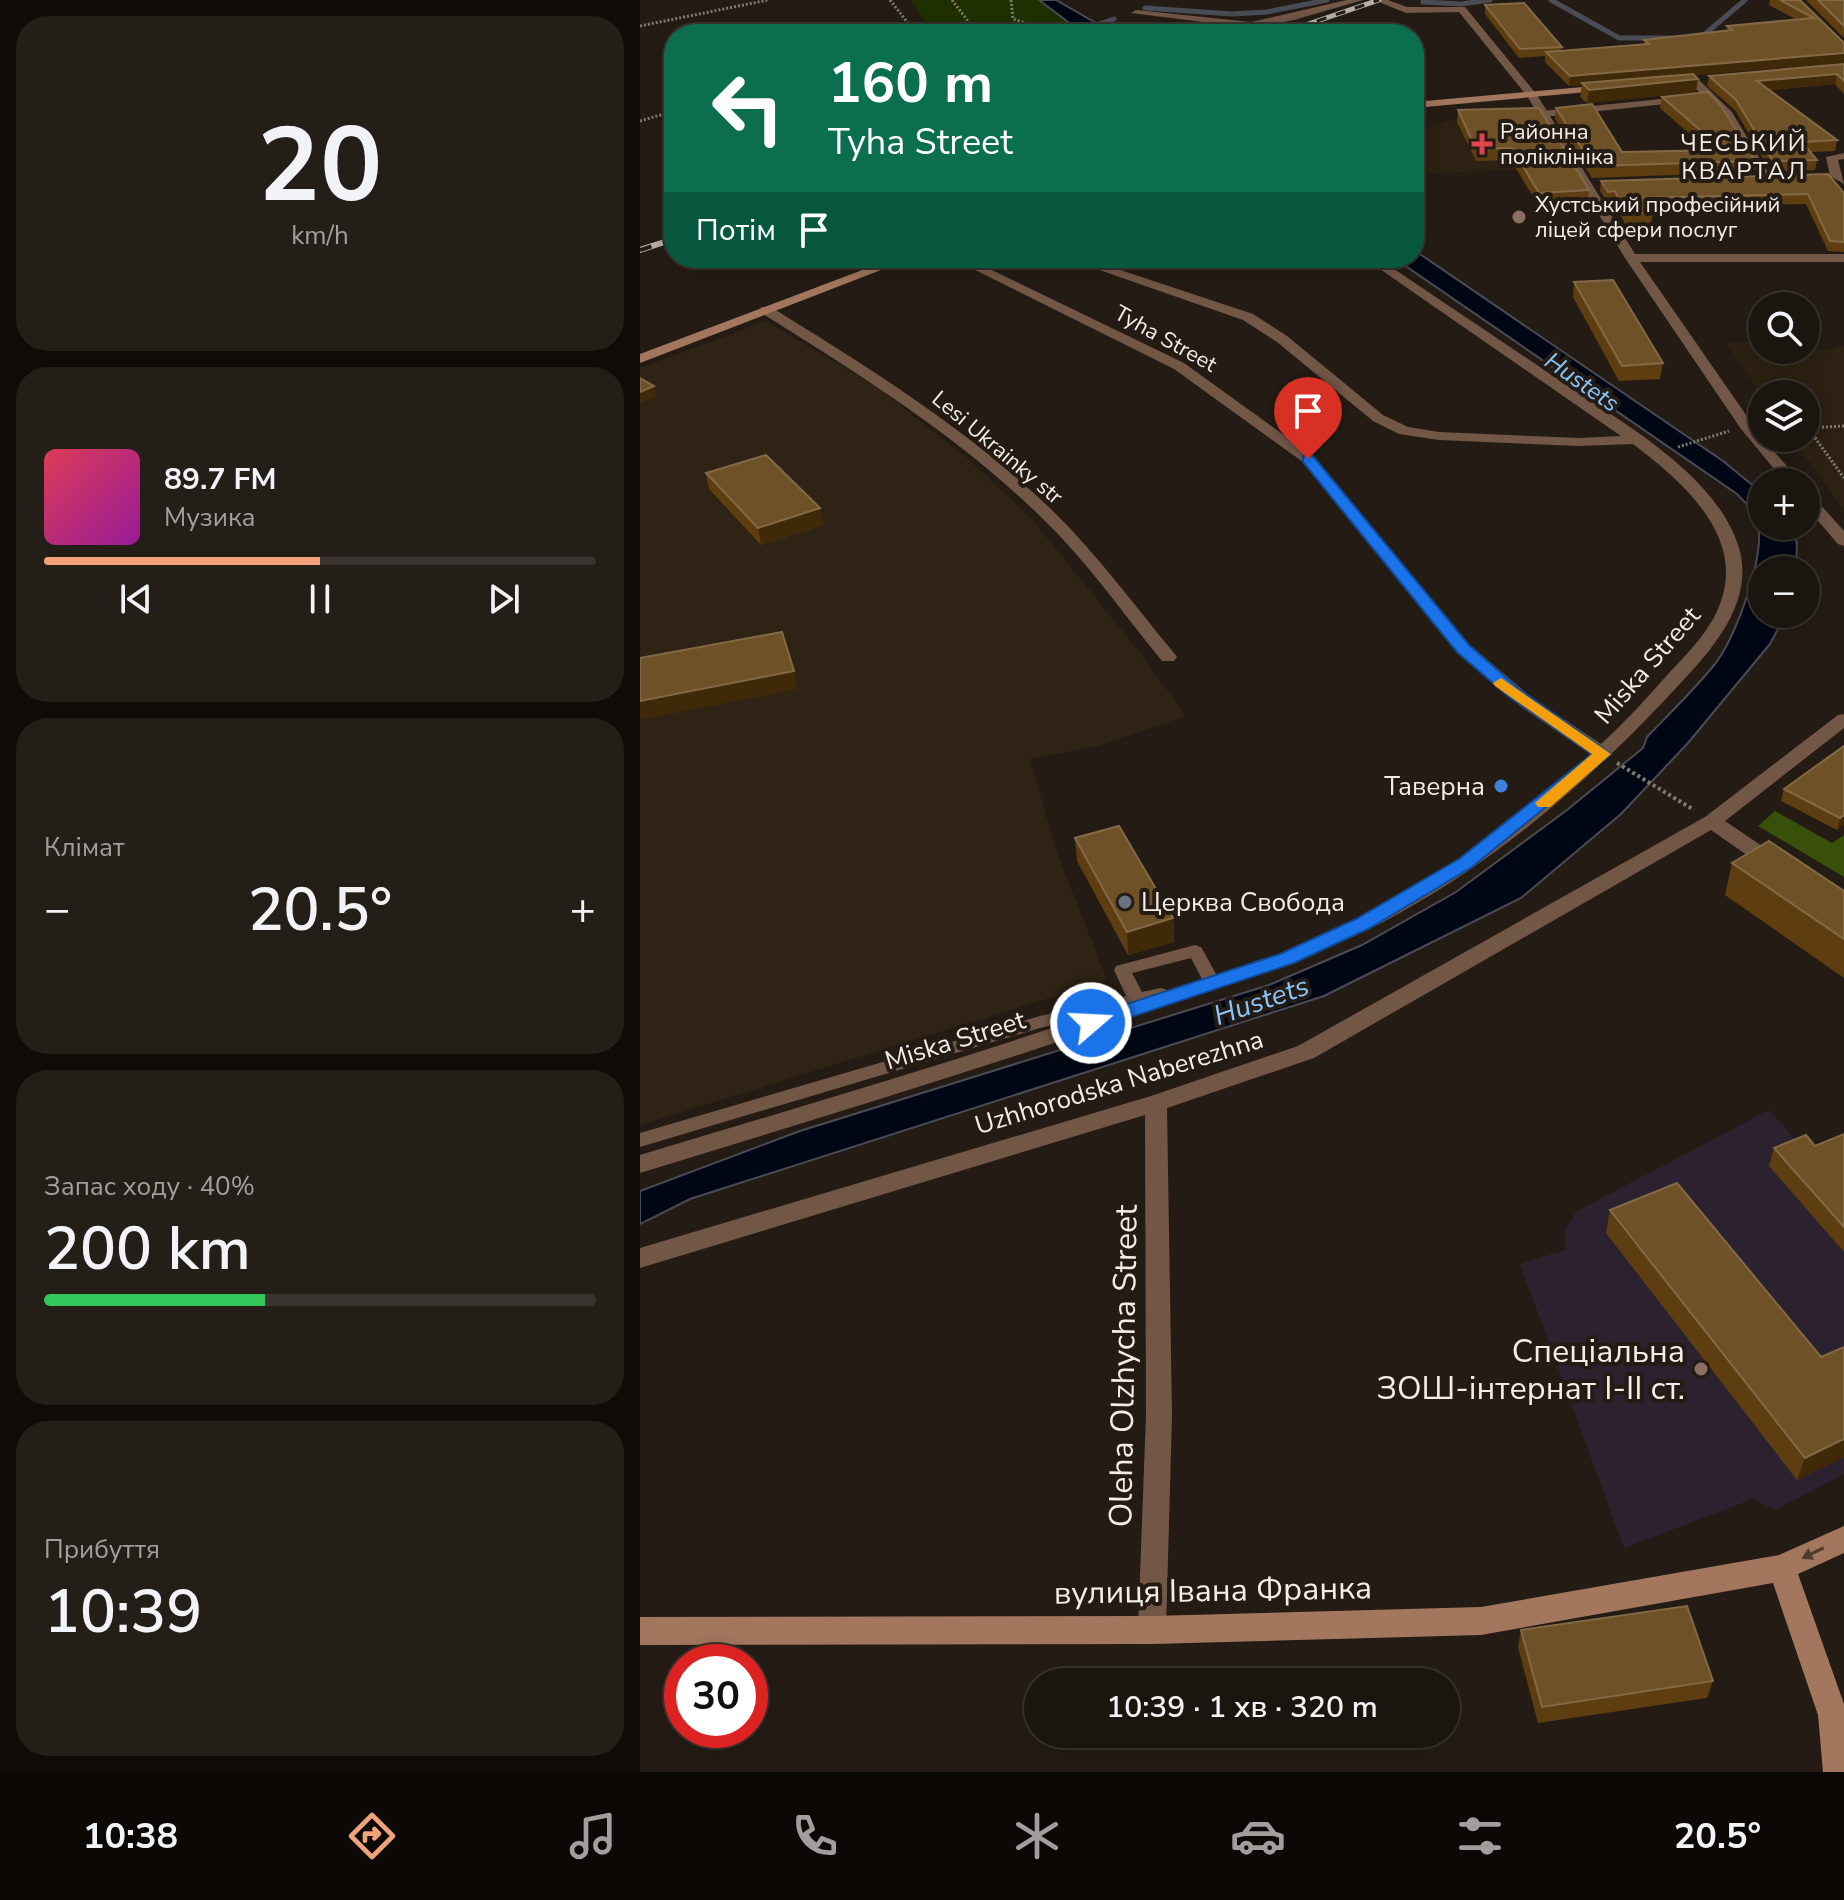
<!DOCTYPE html>
<html lang="uk">
<meta charset="utf-8">
<style>
:root{--surface:#1b150f;--page:#241e18;--text:#f1f3f6;--muted:#a09f9e;--line:#39342f;--accent:#f0a27a}
body{margin:0;font-family:"Nunito Sans",sans-serif;background:var(--page);color:var(--text);height:100vh;display:flex;flex-direction:column;font-size:30px;white-space:nowrap}
*{box-sizing:border-box;margin:0}
p{font-size:26px;color:var(--muted)}
.icon{flex:none;width:44px;height:44px;fill:none;stroke:currentColor;stroke-width:2;stroke-linecap:round;stroke-linejoin:round}
.map{position:relative;flex:1;overflow:hidden}
.drawer{display:flex;flex-direction:column;gap:16px;padding:16px;background:#0f0c08;width:640px}
.drawer>*{flex:none}
.hud{position:absolute;left:24px;top:24px;width:760px;height:244px;border-radius:32px;box-shadow:0 4px 20px #0003,0 0 0 2px var(--line);background:#0b6e4f;color:#fff;overflow:hidden}
.tools{position:absolute;left:1108px;top:292px;display:grid;gap:16px}
.tools a{display:grid;place-items:center;width:72px;height:72px;border-radius:50%;background:var(--surface);box-shadow:0 4px 20px #0003,0 0 0 2px var(--line);font-size:40px}
.speed{position:absolute;left:24px;top:1644px;display:flex;gap:16px;font-size:40px;font-weight:700;text-align:center}
.speed>*{display:grid;place-content:center;width:104px;height:104px;border-radius:50%;background:var(--surface);box-shadow:0 4px 20px #0003,0 0 0 2px var(--line);line-height:1}
.speed .limit{border:12px solid #d22;background:#fff;color:#111}
.pin{position:absolute;display:grid;place-items:center;width:68px;height:68px;color:#fff;margin:-82px -34px;border-radius:50% 50% 50% 0;rotate:-45deg;box-shadow:0 0 8px #0007}
.pin .icon{rotate:45deg}
.me{position:absolute;width:88px;margin:-44px;rotate:71deg;stroke-linejoin:round;filter:drop-shadow(0 0 6px #0008)}
.turn{display:flex;align-items:center;gap:28px;height:168px;padding:0 32px;font-size:36px}
.turn .icon{width:104px;height:104px;stroke-width:2.5}
.turn b{display:block;font-size:56px;line-height:68px}
.then{display:flex;align-items:center;height:76px;padding:0 32px;background:#0003;gap:16px;font-size:30px}
.big{font-size:60px;font-weight:600;line-height:1.1}
.drawer .widget{flex:1;display:flex;flex-direction:column;justify-content:center;gap:12px;min-width:0;padding:0 28px;border-radius:32px;background:var(--page)}
.drawer .dial{align-items:center;gap:0}
.dial b{font-size:104px;line-height:1}
.song{display:flex;align-items:center;gap:24px}
.cover{width:96px;height:96px;border-radius:12px;background:linear-gradient(135deg,hsl(350 70% 55%),hsl(300 70% 35%))}
.played{height:8px;border-radius:4px;background:linear-gradient(90deg,var(--accent) 50%,var(--line) 50%)}
.keys{display:flex;justify-content:space-around;direction:ltr}
.heat{display:flex;justify-content:space-between;align-items:center;font-size:44px;direction:ltr}
.charge{height:12px;border-radius:6px;background:linear-gradient(90deg,#34c759 40%,var(--line) 0)}
.trip{position:absolute;left:384px;top:1668px;width:436px;height:80px;border-radius:40px;background:var(--surface);box-shadow:0 4px 20px #0003,0 0 0 2px var(--line);font-weight:600;line-height:80px;text-align:center}
.tab-bar{display:flex;height:128px;justify-content:space-around;align-items:center;background:#0b0806;color:var(--muted)}
.tab-bar .icon{width:56px;height:56px}
.tab-bar .current{color:var(--accent)}
.tab-bar b{font-size:36px;color:var(--text)}
main{display:flex;flex:1;min-height:0}
.map>svg:first-child{display:block}
</style>
<main>
<section class="drawer">
<div class="widget dial"><b>20</b><p>km/h</p></div>
<div class="widget">
<div class="song"><i class="cover"></i><div><b>89.7 FM</b><p>Музика</p></div></div>
<div class="played"></div>
<div class="keys"><svg class="icon" aria-label="previous" viewBox="0 0 24 24"><path d="M18 5L8 12l10 7zM5 5v14"/></svg><svg class="icon" aria-label="pause" viewBox="0 0 24 24"><path d="M8 5v14M16 5v14"/></svg><svg class="icon" aria-label="next" viewBox="0 0 24 24"><path d="M6 5l10 7-10 7zM19 5v14"/></svg></div>
</div>
<div class="widget"><p>Клімат</p>
<div class="heat"><a>−</a><b class="big">20.5°</b><a>+</a></div>
</div>
<div class="widget"><p>Запас ходу · 40%</p><b class="big">200 km</b><div class="charge"></div></div>
<div class="widget"><p>Прибуття</p><b class="big">10:39</b></div>
</section>
<div class="map">
<svg width="1204" height="1772" viewBox="0 0 1204 1772">
<rect width="100%" height="100%" fill="#241c14"/>
<path fill="#2d2114" d="M898,113L922,168L774,174V131L817,119Z
M1122,341V350H1163L1167,353L1204,346V511L1152,438H1166V394L1122,395L1086,343Z"/>
<path fill="#2f2315" d="M126,321L240,389L326,457L392,519L500,653L546,716L457,746L390,759L417,853L467,980L0,1125V368Z"/>
<path fill="#2b212f" d="M1129,1110L1171,1157L1204,1144V1474L1135,1510L1113,1499L984,1548L880,1264L926,1250L924,1230L937,1211Z"/>
<path fill="#1f3000" d="M270,0H399L444,34H294Z"/>
<path fill="#38500a" d="M1135,811L1192,843L1204,835V877L1118,826Z"/>
<path fill="#000714" stroke="#494c54" stroke-width="2" d="M399,0H416L475,34H444Z
M774,250L1083,461L1122,493V526H1150L1157,543L1156,570H1122V614H1146L1130,644L1048,743L981,814L881,898L684,996L50,1199L0,1224V1191L160,1131L629,985L722,945L816,892L927,810L1003,748L1007,737C1030,713 1054,690 1075,664C1097,636 1127,552 1117,518C1114,509 1103,501 1097,494L754,258H774Z"/>
<g fill="none" stroke-linecap="round" stroke-linejoin="round">
<path stroke="#494c54" stroke-width="5" d="M911,0L979,38H1036
M783,2L821,4L850,0
M505,8L592,14L627,12L687,0
M447,28L474,19
M1059,39L1105,0"/>
<path stroke="#817a73" stroke-width="3" stroke-dasharray="2 2" stroke-linecap="butt" d="M250,0L268,23L271,34
M312,0L338,34
M371,0L373,19L418,34
M0,26L128,0
M0,121L34,111
M1204,426L1168,428L1204,478
M1038,447L1089,431"/>
<path stroke="#817a73" stroke-width="4" stroke-dasharray="3 3" stroke-linecap="butt" d="M977,763L1054,810"/>
<path fill="#725747" fill-rule="evenodd" d="M1041,97L1045,100L1044,102L903,117L899,114L903,111Z
M555,945L561,947L581,983L579,987L559,992L553,990L551,986L553,982L562,979L551,958L492,973L502,992L521,988L527,990L530,994L527,998L507,1003L506,1010L500,1012L492,1007L400,1028L0,1147V1133L400,1016L486,996L474,970L476,966Z"/>
<path fill="#725747" fill-rule="evenodd" d="M707,0H723L654,20L611,28L491,13L496,10L611,22Z
M734,0H748L767,7H825L897,95L995,254H1204V262H1000L1122,438L1161,482H1145L1101,429L985,258L887,96L819,12L766,13Z
M1049,78H1057L1092,112L1132,179L1130,182H1122L1083,116L1049,82Z
M1204,153V159L1198,160L1204,184L1190,176L1186,157Z
M311,258H327L544,363L673,456L829,644L892,698L961,744C985,722 1007,698 1029,673C1048,653 1070,631 1080,604C1106,536 1042,481 993,444L939,446L799,440L759,434L733,421L637,342L603,320L425,258H444L613,314L647,336L743,415L768,427L799,432L939,438L981,436L724,258H738C795,297 853,335 910,374C972,417 1076,471 1099,548C1117,609 1061,661 1023,702C945,784 858,859 758,914C677,959 592,982 506,1012C339,1070 169,1121 0,1173V1155C159,1107 318,1061 474,1007C529,988 587,974 641,953C755,907 861,838 950,754L880,706L817,652L663,462L534,369Z
M121,307H131C229,368 328,429 412,510C457,554 494,605 534,653L537,657L534,661H522C482,612 446,560 401,517C318,436 219,374 121,313Z
M1166,492L1171,494L1204,531V546L1198,544L1166,507Z
M1204,714V728L1085,821L1141,859L1144,864L1141,869H1127L1071,830L674,1058L527,1108L532,1415L526,1630L522,1640L512,1644L502,1640L498,1630L506,1415L505,1115L0,1268V1248L511,1096L658,1046L1065,817L1198,715Z"/>
<path fill="#a2775e" fill-rule="evenodd" d="M965,85L970,88L969,90L774,108V102Z
M254,258H272L0,363V354Z
M1204,1526V1553L1158,1574L1204,1704V1772H1183L1178,1715L1133,1583L841,1635L512,1644L0,1645V1617L512,1616L841,1607L1139,1555Z"/>
<defs>
<path id="rail-far1" d="M639,34L739,0"/>
<path id="rail" d="M0,250L34,239"/>
</defs>
<use href="#rail-far1" stroke="#b7b0aa" stroke-width="5"/>
<use href="#rail" stroke="#b7b0aa" stroke-width="6"/>
<use href="#rail-far1" stroke="#241c14" stroke-width="3" stroke-dasharray="10" stroke-linecap="butt"/>
<use href="#rail" stroke="#241c14" stroke-width="4" stroke-dasharray="12" stroke-linecap="butt"/>
</g>
<path fill="#5e3e10" d="M1130,0H1160L1204,43L1054,75L1056,92L947,103L940,97L942,85L929,86L905,62V56L879,58L845,14V5L922,47L921,51L1004,44V40L1087,30V26L1157,20L1129,5Z
M1166,0H1204V38Z
M1204,64V94L1195,84L1129,90L1197,140L1195,151L1171,152L1177,160L1175,170L1131,172L1095,110L1067,86L1069,76Z
M1022,97L1115,161L1113,172L952,178L915,119L916,108L982,152L1068,150L1020,108Z
M818,110L949,190L948,202L898,205L871,160L836,161L817,122Z
M961,181L1204,193V252L1188,251L1166,204L1009,207L1013,213L1011,223L985,224L974,201H967L960,191Z
M934,282L1023,363L1020,379L979,381L933,297Z
M66,473L180,508L183,525L121,545L69,489Z
M1204,746V824L1197,830L1141,801L1144,789Z
M435,838L533,918L534,942L488,955L437,861Z
M1092,863L1204,891V978L1085,895Z
M1204,1134V1251H1203L1129,1166L1134,1148L1175,1146Z
M970,1210L1181,1357L1204,1347V1457L1157,1480L966,1233Z
M881,1630L1073,1681L1067,1698L898,1723L878,1647Z"/>
<path fill="#402908" d="M1204,53V63L929,86L930,76Z
M1197,74L1195,84L1115,91L1117,81Z
M1058,79L1056,92L947,103L949,90Z
M14,386L16,397L0,403V392Z
M180,508L183,525L121,545L118,528Z
M154,671L157,689L0,720V701Z
M1204,815V824L1197,830L1200,818Z
M533,918L534,942L488,955L487,932Z
M1204,1439V1457L1157,1480L1165,1458Z"/>
<path fill="#6e5127" stroke="#836946" stroke-width="2" d="M1140,0H1160L1204,43V53L930,76L906,52L1009,44L1004,40L1092,30L1087,26L1174,18Z
M1178,0H1204V26Z
M884,3L922,47L880,49L845,5Z
M1204,64V81L1197,74L1117,81L1197,140L1162,142L1177,160L1133,161L1096,100L1069,76Z
M1053,74L1058,79L949,90L942,83Z
M1068,92L1082,107L1115,161L953,166L916,108L952,104L982,152L1083,150L1022,97Z
M899,108L949,190L899,193L872,148L836,149L818,110Z
M1188,174L1204,193V242L1190,241L1168,194L1004,198L1013,213L987,214L975,191L968,192L961,181Z
M973,280L1023,363L982,366L934,282Z
M0,378L14,386L0,392Z
M126,455L180,508L118,528L66,473Z
M142,632L154,671L0,701V658Z
M1204,746V815L1200,818L1144,789Z
M479,826L533,918L487,932L435,838Z
M1129,841L1204,891V939L1092,863Z
M1204,1134V1227L1134,1148L1166,1135L1175,1146Z
M1037,1183L1181,1357L1204,1347V1439L1165,1458L970,1210Z
M1047,1606L1073,1681L902,1707L881,1630Z"/>
<defs><path id="oneway-solid" d="M-6-.8H1V-3.2L6.5 0L1 3.2V.8H-6Z" transform="scale(2)"/></defs>
<use fill="#503c2e" href="#oneway-solid" transform="translate(1173 1553) rotate(154)"/>
<path fill="#1a73e8" stroke="#114b97" stroke-width="2" d="M668,455L673,456L829,645L879,689L971,754L832,867L730,928L654,963L458,1028H444L441,1023L444,1018L640,954L716,919L819,859L952,754L868,696L817,652L663,462V456Z"/>
<path fill="#f59e0b" d="M861,678L971,754L910,807H898L895,803L952,754L855,686L853,683Z"/>
<path fill="#e0444e" stroke="#241c14" stroke-width="3" d="M838 132h8v8h8v8h-8v8h-8v-8h-8v-8h8z"/>
<g fill="#8d6e63" stroke="#241c14" stroke-width="3">
<circle cx="879" cy="217" r="8"/>
<circle cx="1061" cy="1369" r="8"/>
</g>
<circle fill="#3f7fe0" stroke="#241c14" stroke-width="3" cx="861" cy="786" r="8"/>
<circle fill="#6b7280" stroke="#241c14" stroke-width="3" cx="485" cy="902" r="8"/>
<g text-anchor="middle" stroke-width="8" stroke-linejoin="round" paint-order="stroke">
<g font-size="22" fill="#f3ede8" stroke="#241c14" text-anchor="start">
<text x="860" y="139">Районна<tspan x="860" dy="25">поліклініка</tspan></text>
<text x="895" y="212">Хустський професійний<tspan x="895" dy="25">ліцей сфери послуг</tspan></text>
</g>
<g font-size="22" fill="#f3ede8" stroke="#241c14">
<text transform="translate(526 338) rotate(29)" y="8">Tyha Street</text>
<text transform="translate(358 447) rotate(40)" y="8">Lesi Ukrainky str</text>
</g>
<g font-size="24" letter-spacing="2" fill="#f3ede8" stroke="#241c14">
<text x="1104" y="151">ЧЕСЬКИЙ<tspan x="1104" dy="28">КВАРТАЛ</tspan></text>
</g>
<g font-size="24" font-style="italic" fill="#88c6fd" stroke="#241c14">
<text transform="translate(942 382) rotate(35)" y="8">Hustets</text>
</g>
<g font-size="26" fill="#f3ede8" stroke="#241c14">
<text transform="translate(1007 665) rotate(-49)" y="9">Miska Street</text>
<text transform="translate(315 1040) rotate(-17)" y="9">Miska Street</text>
<text transform="translate(479 1082) rotate(-17)" y="9">Uzhhorodska Naberezhna</text>
</g>
<g font-size="26" fill="#f3ede8" stroke="#241c14" text-anchor="end">
<text x="845" y="795">Таверна</text>
<text x="501" y="911" text-anchor="start">Церква Свобода</text>
</g>
<g font-size="28" font-style="italic" fill="#88c6fd" stroke="#241c14">
<text transform="translate(621 1000) rotate(-19)" y="10">Hustets</text>
</g>
<g font-size="32" fill="#f3ede8" stroke="#241c14" text-anchor="end">
<text x="1045" y="1362">Спеціальна<tspan x="1045" dy="37">ЗОШ-інтернат І-ІІ ст.</tspan></text>
</g>
<g font-size="32" fill="#f3ede8" stroke="#241c14">
<text transform="translate(483 1366) rotate(-89)" y="11">Oleha Olzhycha Street</text>
<text transform="translate(573 1590) rotate(-1)" y="11">вулиця Івана Франка</text>
</g>
</g>
</svg>
<div class="tools">
<a><svg class="icon" aria-label="search" viewBox="0 0 24 24"><circle cx="10" cy="10" r="6"/><path d="M15 15l6 6"/></svg></a>
<a><svg class="icon" aria-label="layers" viewBox="0 0 24 24"><path d="M12 4l9 5-9 5-9-5zM3 14l9 5 9-5"/></svg></a>
<a>+</a>
<a>−</a>
</div>
<div class="speed"><div class="limit">30</div></div>
<div class="pin" style="left:668px;top:459px;background:#d93025"><svg class="icon" aria-label="arrive" viewBox="0 0 24 24"><path d="M6 21V4h12l-3 4 3 4H6"/></svg></div>
<svg class="me" style="left:451px;top:1023px" viewBox="-20 -20 40 40"><circle r="17" fill="#1a73e8" stroke="#fff" stroke-width="3"/><path d="M0-11L8 9 0 5-8 9z" fill="#fff"/></svg>
<div class="trip">10:39 · 1 хв · 320 m</div>
<div class="hud">
<div class="turn"><svg class="icon" aria-label="left" viewBox="0 0 24 24"><path d="M17 20v-9H6M10 6l-5 5 5 5"/></svg><div><b>160 m</b>Tyha Street</div></div>
<div class="then">Потім<svg class="icon" aria-label="arrive" viewBox="0 0 24 24"><path d="M6 21V4h12l-3 4 3 4H6"/></svg></div>
</div>
</div>
</main>
<nav class="tab-bar">
<b>10:38</b>
<svg class="icon current" aria-label="directions" viewBox="0 0 24 24"><path d="M12 3l9 9-9 9-9-9zM9 14v-3h6M13 9l2 2-2 2"/></svg>
<svg class="icon" aria-label="music" viewBox="0 0 24 24"><path d="M9 18V5l10-2v13"/><circle cx="6" cy="18" r="3"/><circle cx="16" cy="16" r="3"/></svg>
<svg class="icon" aria-label="phone" viewBox="0 0 24 24"><path d="M5 4h4l2 5-3 2q2 4 5 5l2-3 5 2v4C11 20 4 13 5 4z"/></svg>
<svg class="icon" aria-label="climate" viewBox="0 0 24 24"><path d="M12 3v18M4 7l16 10M4 17L20 7"/></svg>
<svg class="icon" aria-label="car" viewBox="0 0 24 24"><path d="M5 17H2v-5l4-1 3-4h7l3 4 3 1v5h-3M9 17h6M6 11h13"/><circle cx="7" cy="17" r="2"/><circle cx="17" cy="17" r="2"/></svg>
<svg class="icon" aria-label="filters" viewBox="0 0 24 24"><path d="M4 7h16M4 17h16"/><circle cx="9" cy="7" r="2"/><circle cx="15" cy="17" r="2"/></svg>
<b>20.5°</b>
</nav>
